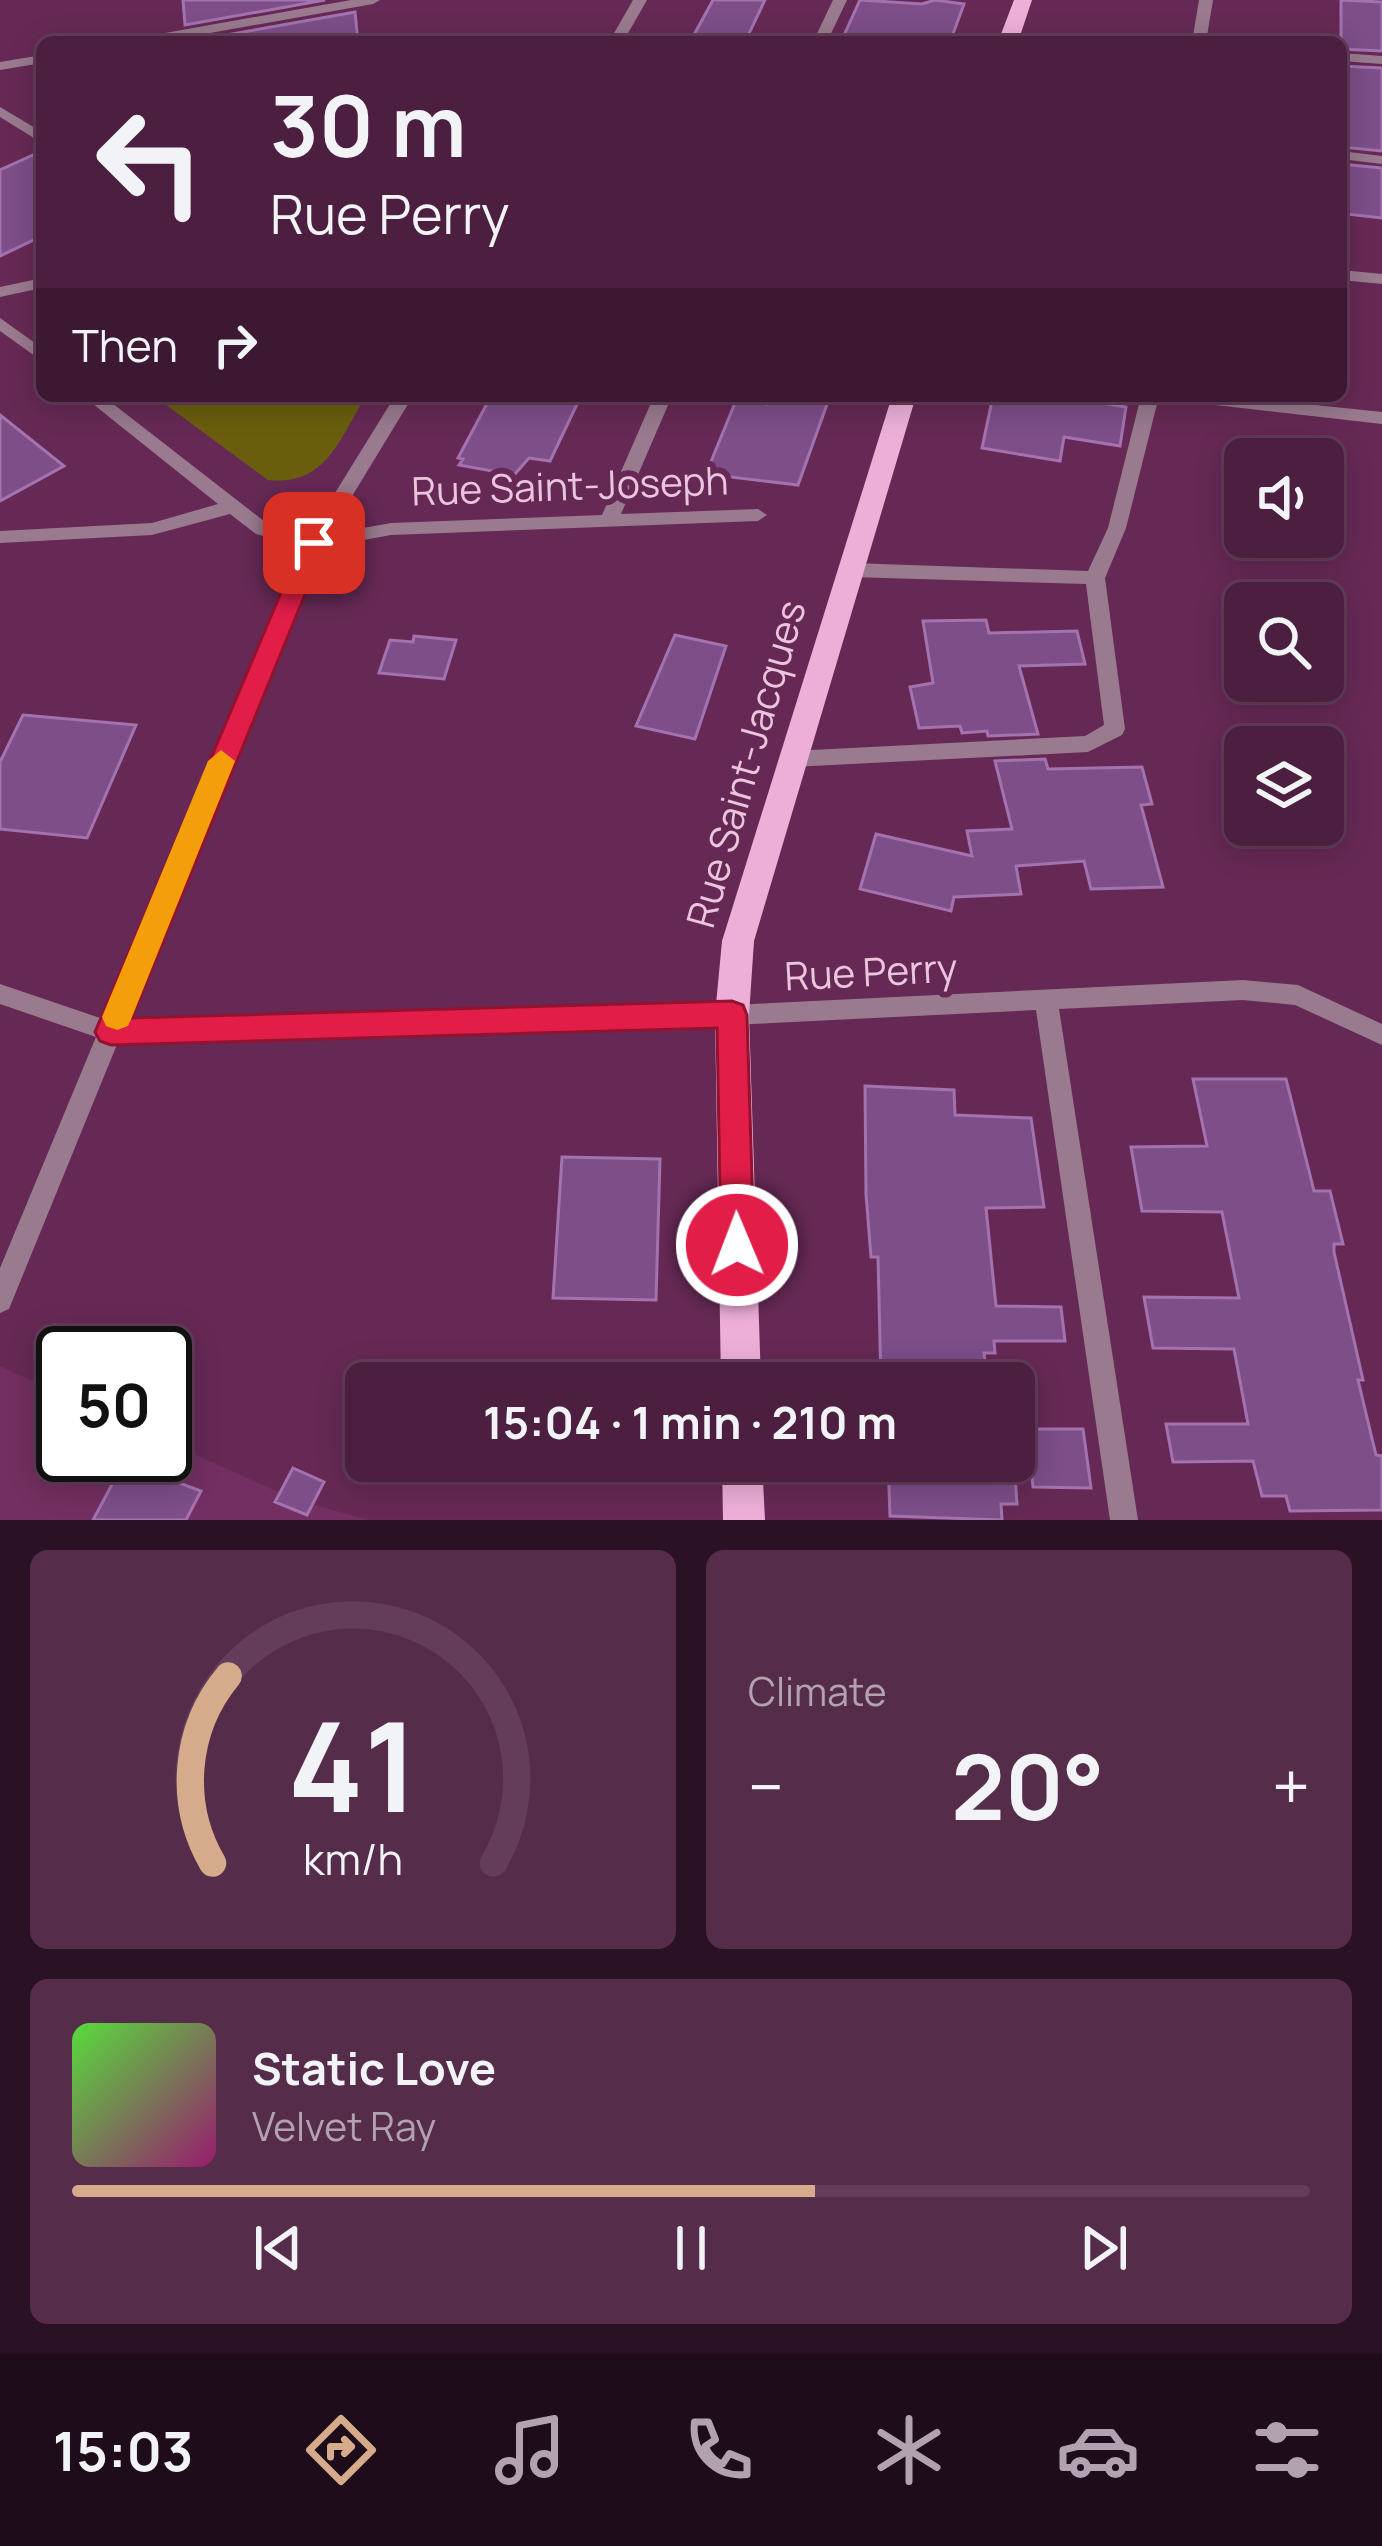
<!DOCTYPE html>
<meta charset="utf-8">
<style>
:root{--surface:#4c1f40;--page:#562c4b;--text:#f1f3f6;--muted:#b2a2b1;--line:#633d59;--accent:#d6ab8b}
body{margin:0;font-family:Manrope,sans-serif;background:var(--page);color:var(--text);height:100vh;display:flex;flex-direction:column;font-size:45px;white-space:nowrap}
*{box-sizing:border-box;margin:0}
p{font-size:39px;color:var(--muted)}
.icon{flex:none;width:66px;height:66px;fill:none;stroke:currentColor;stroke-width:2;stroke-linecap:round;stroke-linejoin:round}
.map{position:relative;height:1520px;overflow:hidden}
.sheet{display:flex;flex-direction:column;gap:30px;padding:30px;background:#2a1123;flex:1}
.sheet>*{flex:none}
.top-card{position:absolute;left:36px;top:36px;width:1311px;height:366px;border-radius:18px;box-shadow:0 6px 30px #0003,0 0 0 3px var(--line);background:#4c1f40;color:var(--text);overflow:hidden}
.controls{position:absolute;left:1224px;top:438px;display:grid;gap:24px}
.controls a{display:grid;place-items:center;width:120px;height:120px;border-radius:18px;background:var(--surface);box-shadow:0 6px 30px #0003,0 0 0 3px var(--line);font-size:60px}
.speed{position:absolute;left:36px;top:1326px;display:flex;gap:24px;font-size:60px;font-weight:700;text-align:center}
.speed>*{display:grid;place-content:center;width:156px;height:156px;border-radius:50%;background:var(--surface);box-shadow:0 6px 30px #0003,0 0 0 3px var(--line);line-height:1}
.speed .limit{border:6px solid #111;border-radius:18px;background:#fff;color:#111}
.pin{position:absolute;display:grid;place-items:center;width:102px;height:102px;color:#fff;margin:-51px;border-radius:24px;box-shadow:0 6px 18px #0006}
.me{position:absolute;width:132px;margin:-66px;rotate:359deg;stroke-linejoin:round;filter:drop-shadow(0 0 9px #0008)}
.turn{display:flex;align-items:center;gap:42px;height:252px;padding:0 36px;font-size:54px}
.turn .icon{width:156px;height:156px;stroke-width:2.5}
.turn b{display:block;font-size:84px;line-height:102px}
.then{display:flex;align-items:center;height:114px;padding:0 36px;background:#0003;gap:24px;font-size:45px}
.big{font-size:90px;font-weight:700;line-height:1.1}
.sheet .card{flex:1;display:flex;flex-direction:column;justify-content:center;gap:18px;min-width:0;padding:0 42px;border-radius:18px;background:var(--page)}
.sheet .dial{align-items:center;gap:0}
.dial svg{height:312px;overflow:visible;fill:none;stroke:var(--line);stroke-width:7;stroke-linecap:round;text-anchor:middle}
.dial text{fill:var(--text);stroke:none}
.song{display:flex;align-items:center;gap:36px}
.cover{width:144px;height:144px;border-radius:18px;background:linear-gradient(135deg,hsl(110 70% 55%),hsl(320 70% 35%))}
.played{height:12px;border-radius:6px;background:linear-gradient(90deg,var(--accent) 60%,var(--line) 60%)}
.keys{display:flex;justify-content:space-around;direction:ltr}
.heat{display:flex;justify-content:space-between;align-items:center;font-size:66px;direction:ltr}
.sheet .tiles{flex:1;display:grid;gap:30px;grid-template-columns:1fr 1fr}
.card:last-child{grid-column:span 2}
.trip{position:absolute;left:345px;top:1362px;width:690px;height:120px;border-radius:18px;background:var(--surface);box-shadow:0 6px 30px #0003,0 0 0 3px var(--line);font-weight:700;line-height:120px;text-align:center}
.tab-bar{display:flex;height:192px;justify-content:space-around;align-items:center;background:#1e0c1a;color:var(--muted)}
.tab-bar .icon{width:84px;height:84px}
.tab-bar .active{color:var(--accent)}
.tab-bar b{font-size:54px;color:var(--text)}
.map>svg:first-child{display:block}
</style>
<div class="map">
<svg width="1382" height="1520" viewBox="0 0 1382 1520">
<rect width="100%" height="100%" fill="#662955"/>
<path fill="#732f61" d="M0,1366L63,1395V1455H165V1441L294,1499L368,1520H0Z"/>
<path fill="#6a5e0e" d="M154,396H366C339,439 327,486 268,480Z"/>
<path fill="#7d4e88" stroke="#a372af" stroke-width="3" d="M183,0H325L185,25Z
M713,0H765L745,42H690Z
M860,0L922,4L935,0L964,4L950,42H841Z
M1341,0L1382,2V51L1341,49Z
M355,12L358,42H187Z
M1341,66L1382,68V151L1341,147Z
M42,151V236L0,256V170Z
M1341,164L1382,168V218L1346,214Z
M491,396H581L550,461L529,458L514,475L459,465L463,459L458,458Z
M770,396H830L798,485L706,474L737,398L767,404Z
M993,396H1059L1126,407L1120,446L1064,437L1060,461L982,448Z
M0,415L64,466L0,501Z
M986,620L989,633L1077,631L1085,664L1019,666L1038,734L988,736L987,731L962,733L960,726L919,728L910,687L933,683L923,621Z
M675,635L726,646L695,739L636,726Z
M414,636L456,640L444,679L379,673L390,640L413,642Z
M23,715L136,725L87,838L0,829V762Z
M1045,759L1048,769L1142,767L1152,804L1141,805L1163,887L1091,889L1084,861L1016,866L1021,894L954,897L951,911L860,889L876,834L972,856L967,831L1012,829L995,761Z
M1193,1079H1286L1314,1191H1330L1343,1244H1334V1252L1363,1380H1358L1376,1455L1382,1456V1510L1290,1511L1286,1496H1262L1253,1461L1173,1462L1166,1424H1248L1234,1349L1153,1348L1144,1297L1239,1298L1222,1212L1142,1211L1131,1147L1207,1146Z
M865,1086L954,1090L955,1115L1031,1118L1044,1207L986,1208L996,1306L1061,1307L1065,1341H994L995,1353H984L987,1383H881L878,1257H871L866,1194Z
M562,1157L660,1159L656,1300L553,1298Z
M1026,1429H1083L1091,1488L1033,1487Z
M888,1461H1014L1017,1504H1001L1002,1520L890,1516Z
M124,1462L201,1491L186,1520H93Z
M293,1468L324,1482L307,1515L275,1502Z"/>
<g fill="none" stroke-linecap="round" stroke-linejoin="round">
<path fill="#997a8e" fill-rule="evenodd" d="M351,0H380L373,4L160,42H130L137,38Z
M633,0H647L623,42H609Z
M833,0H847L827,42H813Z
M1199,0H1213L1206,42H1192Z
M1341,53L1382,56V64L1341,61Z
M42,55V63L0,70V62Z
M0,107L42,132V143L0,117Z
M1341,151L1382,156V164L1341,159Z
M1341,270L1382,274V284L1341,280Z
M42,278V288L0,297V287Z
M0,318L42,348V361L0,331Z
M83,396H103L269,525L309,535L395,396H413L329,534L391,523L602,515L654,396H672L621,514L758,509L767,515L758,521L391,535L321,548L291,614L126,1021L732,1005L1243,980L1298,985L1382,1024V1045L1295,1005L1243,1000L1059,1009L1138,1520H1110L1036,1010L732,1025L118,1042L9,1309L0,1313V1268L96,1037L0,1004V984L103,1019L271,614L303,547L256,534L230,514L152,535L0,543V531L152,523L218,504Z
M1141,396H1159L1126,528L1105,578L1125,729L1122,735L1088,752L792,767L785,765L782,759L785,753L792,751L1085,736L1104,725L1086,584L851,577L841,570L851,563L1088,571L1108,528Z
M1172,396H1231L1382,412V424L1181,401Z"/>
<path fill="#edafd8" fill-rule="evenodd" d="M1014,0H1032L1018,42H998Z
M892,396H916L754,941L749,1015L761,1383H721L715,1015L722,941Z
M722,1461H762L765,1520H723Z"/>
</g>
<path fill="#e11d48" stroke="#92132f" stroke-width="3" d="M314,534L326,543L132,1018L732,1001L743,1005L747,1015L754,1245L749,1256L737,1261L725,1256L721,1245L717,1028L111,1045L100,1041L95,1032L302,543Z"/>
<path fill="#f59e0b" d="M221,750L235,761L132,1017L128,1026L117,1030L106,1026L102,1017L208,761Z"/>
<g text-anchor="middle" stroke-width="12" stroke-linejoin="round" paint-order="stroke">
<g font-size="39" fill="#ebc5dd" stroke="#662955">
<text transform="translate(570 486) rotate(-2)" y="14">Rue Saint-Joseph</text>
<text transform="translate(746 764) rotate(-74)" y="14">Rue Saint-Jacques</text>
<text transform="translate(871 972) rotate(-3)" y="14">Rue Perry</text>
</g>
</g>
</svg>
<div class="controls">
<a><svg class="icon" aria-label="sound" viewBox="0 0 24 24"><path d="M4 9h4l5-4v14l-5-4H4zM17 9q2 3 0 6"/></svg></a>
<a><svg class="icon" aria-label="search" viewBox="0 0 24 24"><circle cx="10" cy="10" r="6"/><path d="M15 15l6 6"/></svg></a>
<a><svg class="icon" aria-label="layers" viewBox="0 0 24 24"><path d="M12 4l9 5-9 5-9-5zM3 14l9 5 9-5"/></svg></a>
</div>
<div class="speed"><div class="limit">50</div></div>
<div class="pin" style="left:314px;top:543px;background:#d93025"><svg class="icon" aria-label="arrive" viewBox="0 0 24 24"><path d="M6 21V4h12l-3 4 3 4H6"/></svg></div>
<svg class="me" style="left:737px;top:1245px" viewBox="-20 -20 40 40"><circle r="17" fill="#e11d48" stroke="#fff" stroke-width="3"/><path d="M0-11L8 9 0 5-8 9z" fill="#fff"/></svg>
<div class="trip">15:04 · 1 min · 210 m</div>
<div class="top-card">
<div class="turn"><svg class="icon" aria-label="left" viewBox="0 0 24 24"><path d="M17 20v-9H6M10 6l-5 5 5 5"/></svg><div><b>30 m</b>Rue Perry</div></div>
<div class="then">Then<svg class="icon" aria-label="right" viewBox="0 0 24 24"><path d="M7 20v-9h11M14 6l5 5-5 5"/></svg></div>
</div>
</div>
<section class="sheet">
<div class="tiles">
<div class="card dial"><svg viewBox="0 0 100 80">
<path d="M14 69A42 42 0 1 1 86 69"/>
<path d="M14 69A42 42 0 0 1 18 21" stroke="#d6ab8b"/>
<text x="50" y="56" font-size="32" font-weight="700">41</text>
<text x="50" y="72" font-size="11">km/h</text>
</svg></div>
<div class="card"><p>Climate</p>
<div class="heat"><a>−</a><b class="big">20°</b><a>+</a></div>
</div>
<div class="card">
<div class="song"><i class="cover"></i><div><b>Static Love</b><p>Velvet Ray</p></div></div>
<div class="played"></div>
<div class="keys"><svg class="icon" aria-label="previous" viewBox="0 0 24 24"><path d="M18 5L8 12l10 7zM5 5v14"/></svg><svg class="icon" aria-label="pause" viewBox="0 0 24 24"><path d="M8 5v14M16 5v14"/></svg><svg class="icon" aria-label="next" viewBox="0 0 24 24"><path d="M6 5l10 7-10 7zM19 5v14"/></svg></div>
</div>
</div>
</section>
<nav class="tab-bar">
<b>15:03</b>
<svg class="icon active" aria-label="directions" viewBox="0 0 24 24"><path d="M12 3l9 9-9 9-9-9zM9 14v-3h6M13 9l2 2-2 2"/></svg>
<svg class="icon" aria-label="music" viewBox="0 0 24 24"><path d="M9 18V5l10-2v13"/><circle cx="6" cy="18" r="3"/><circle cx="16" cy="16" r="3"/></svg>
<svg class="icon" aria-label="phone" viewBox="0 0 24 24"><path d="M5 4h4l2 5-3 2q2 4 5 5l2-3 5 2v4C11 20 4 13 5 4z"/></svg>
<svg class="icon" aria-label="climate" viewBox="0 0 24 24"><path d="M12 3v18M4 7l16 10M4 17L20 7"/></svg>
<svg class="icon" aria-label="car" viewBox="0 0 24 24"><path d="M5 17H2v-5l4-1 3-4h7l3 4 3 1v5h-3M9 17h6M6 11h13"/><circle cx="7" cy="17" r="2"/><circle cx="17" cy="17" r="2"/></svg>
<svg class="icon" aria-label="filters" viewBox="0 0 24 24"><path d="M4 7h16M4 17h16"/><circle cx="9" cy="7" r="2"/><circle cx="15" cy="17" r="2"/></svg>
</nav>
